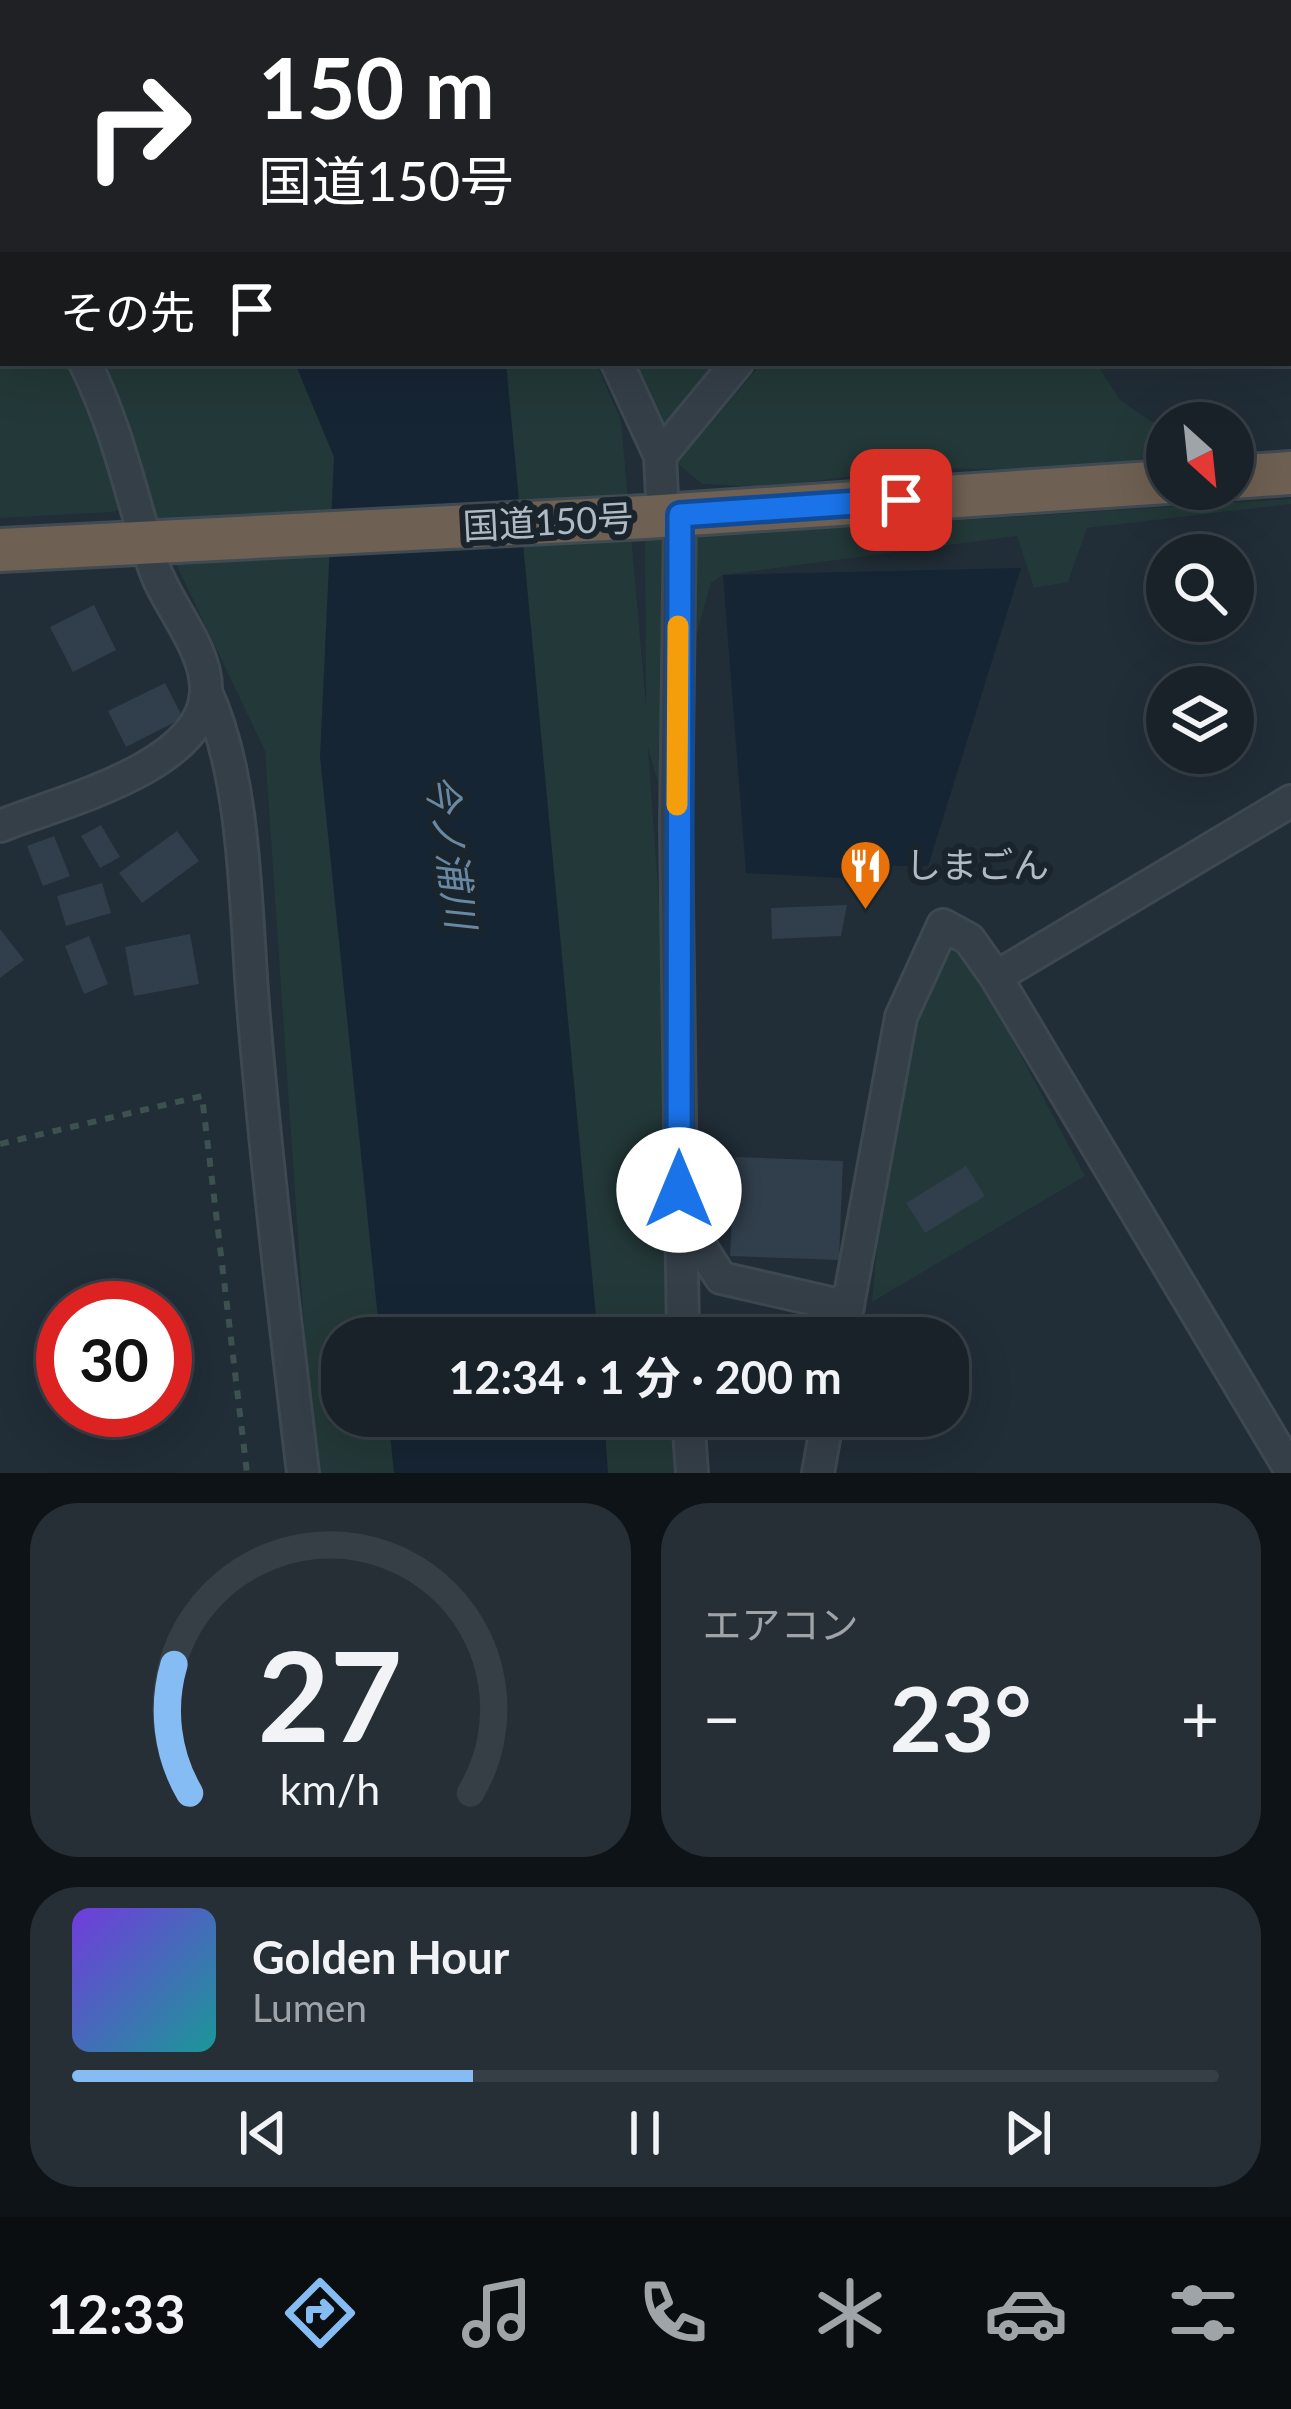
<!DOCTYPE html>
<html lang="ja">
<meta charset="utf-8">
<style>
:root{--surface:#192229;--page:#262f35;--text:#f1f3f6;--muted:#9fa4a8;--line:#373f46;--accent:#85bcf4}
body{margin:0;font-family:Lato,"Noto Sans JP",sans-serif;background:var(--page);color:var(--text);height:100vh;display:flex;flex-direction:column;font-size:45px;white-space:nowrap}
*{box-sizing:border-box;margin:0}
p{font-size:39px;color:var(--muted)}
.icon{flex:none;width:66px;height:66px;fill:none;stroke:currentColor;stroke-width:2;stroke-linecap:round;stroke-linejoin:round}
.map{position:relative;height:1473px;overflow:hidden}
.drawer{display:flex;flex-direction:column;gap:30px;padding:30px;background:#0e1317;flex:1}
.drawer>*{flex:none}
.top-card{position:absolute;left:0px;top:0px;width:1293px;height:366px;box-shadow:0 12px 48px #0002,0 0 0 3px var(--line);background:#202124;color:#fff;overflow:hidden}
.needle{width:78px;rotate:153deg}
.fabs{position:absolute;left:1146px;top:402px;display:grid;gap:24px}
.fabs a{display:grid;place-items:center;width:108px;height:108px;border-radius:50%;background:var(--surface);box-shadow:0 12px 48px #0002,0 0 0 3px var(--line);font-size:60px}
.speed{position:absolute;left:36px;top:1281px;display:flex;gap:24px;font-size:60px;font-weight:700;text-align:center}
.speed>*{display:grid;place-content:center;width:156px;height:156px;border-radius:50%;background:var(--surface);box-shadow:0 12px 48px #0002,0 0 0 3px var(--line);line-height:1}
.speed .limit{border:18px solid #d22;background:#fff;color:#111}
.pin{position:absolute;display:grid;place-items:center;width:102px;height:102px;color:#fff;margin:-51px;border-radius:24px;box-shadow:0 6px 18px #0006}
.me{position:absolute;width:132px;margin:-66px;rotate:0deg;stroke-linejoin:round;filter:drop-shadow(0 0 9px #0008)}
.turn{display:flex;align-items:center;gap:42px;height:252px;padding:0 60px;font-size:54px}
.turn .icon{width:156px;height:156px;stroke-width:2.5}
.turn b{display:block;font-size:84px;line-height:102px}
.then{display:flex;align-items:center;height:114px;padding:0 60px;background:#0003;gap:24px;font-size:45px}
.big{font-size:90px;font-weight:700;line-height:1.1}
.drawer .card{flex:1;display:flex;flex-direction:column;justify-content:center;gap:18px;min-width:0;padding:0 42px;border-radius:48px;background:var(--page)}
.drawer .dial{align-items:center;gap:0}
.dial svg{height:312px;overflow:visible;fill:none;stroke:var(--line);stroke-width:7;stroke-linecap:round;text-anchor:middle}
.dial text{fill:var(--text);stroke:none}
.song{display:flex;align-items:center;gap:36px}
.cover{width:144px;height:144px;border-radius:18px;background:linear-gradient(135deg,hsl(260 70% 55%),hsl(180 70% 35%))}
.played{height:12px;border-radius:6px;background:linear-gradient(90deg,var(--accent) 35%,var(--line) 35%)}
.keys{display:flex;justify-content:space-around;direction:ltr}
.heat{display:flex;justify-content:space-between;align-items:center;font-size:66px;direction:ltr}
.drawer .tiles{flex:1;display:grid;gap:30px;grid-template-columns:1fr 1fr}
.card:last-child{grid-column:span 2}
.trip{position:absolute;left:321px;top:1317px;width:648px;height:120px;border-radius:48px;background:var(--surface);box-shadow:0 12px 48px #0002,0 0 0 3px var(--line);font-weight:700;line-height:120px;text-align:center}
.menu{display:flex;height:192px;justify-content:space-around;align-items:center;background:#0a0e10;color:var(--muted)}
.menu .icon{width:84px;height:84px}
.menu .current{color:var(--accent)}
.menu b{font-size:54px;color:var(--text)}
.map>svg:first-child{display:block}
</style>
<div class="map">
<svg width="1291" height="1473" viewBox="0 0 1291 1473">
<rect width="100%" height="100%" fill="#212d37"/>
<path fill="#233838" d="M0,0L405,3H3V363H596L621,420L646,706L645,540L1291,499V504L1087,528L1068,582L1034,588L1017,536L723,575L711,583L677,702V850L648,748L690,1338H342V1416H695L699,1473H314L265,751L138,484V504L112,512L0,518Z
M623,363H719L671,422L653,423Z
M762,363H1096L1120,400L1167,432V452L1095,470L911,468L772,487L702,484L677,463Z
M954,930L1085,1176L872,1302L893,1061Z"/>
<path fill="#162534" d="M0,0H214L217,3H3V32Z
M295,363H506L598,1338H380L320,757L334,457Z
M1021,568L928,866H874L876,880L746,873L723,575Z
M388,1416H604L608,1473H394Z"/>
<path fill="#303f4b" d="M94,605L116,650L73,672L50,627Z
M165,683L183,718L126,747L108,711Z
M101,825L120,857L100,868L81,836Z
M177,831L199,861L142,903L119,873Z
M54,836L70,876L43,886L27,846Z
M102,883L111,913L66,926L57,896Z
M847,905L841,936L772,939L771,908Z
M0,929L24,960L0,978Z
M190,934L199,984L134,996L125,947Z
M89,936L108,984L84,994L65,946Z
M735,1157L843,1161L839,1260L730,1256Z
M966,1166L985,1196L925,1233L906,1203Z
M716,1324L753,1327L752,1338H715Z
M815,1327L816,1338H784V1329Z"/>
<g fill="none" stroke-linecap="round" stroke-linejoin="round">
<defs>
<path id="minor" d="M404,0L408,3
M429,0L431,3
M924,3L925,0
M1290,47L1291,46
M1290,123L1291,125
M0,245L3,248
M617,363L660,456L663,516
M660,456L737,363
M680,515L676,827L683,1338
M206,692C248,783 245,917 254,1017C267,1169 285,1321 303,1473
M0,826C59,802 203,768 206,692C208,648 165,604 153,564C131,495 118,429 85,363
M996,977L1291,801
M685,1207L699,1244L721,1278L848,1307
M842,1338L901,1017L943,925L969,939L996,977L1291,1471
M688,1416L692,1473
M818,1473L828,1416"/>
<path id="highway" d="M1233,477L1291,473
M0,550L646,517L1167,482"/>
</defs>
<use href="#minor" stroke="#3e4851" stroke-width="36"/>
<use href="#highway" stroke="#3f4a53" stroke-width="48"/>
<path stroke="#3c5150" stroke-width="6" stroke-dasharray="9 9" stroke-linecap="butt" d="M0,1144L202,1096L247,1473"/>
<use href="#minor" stroke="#353f48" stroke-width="30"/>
<use href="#highway" stroke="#6e6052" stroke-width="42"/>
</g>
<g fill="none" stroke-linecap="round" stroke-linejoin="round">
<defs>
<path id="route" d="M679,1190L680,515L901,500"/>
</defs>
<use href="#route" stroke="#114b97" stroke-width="30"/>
<use href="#route" stroke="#1a73e8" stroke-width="21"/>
<path stroke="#f59e0b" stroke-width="21" d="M677,805L678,626"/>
</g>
<defs>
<symbol id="restaurant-pin" viewBox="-11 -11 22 30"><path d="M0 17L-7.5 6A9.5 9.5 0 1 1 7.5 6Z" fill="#e8710a" stroke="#1a242c"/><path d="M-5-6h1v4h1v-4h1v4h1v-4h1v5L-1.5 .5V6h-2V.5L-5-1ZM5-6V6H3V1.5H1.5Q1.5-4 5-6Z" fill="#fff"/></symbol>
</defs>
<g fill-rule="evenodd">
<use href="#restaurant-pin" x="836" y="836" width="59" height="81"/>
</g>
<g text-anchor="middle" stroke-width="12" stroke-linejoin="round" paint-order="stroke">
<g font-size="36" fill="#afbac4" stroke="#1a242c">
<text transform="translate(548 522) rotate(-3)" y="13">国道150号</text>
</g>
<g font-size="36" fill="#afbac4" stroke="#1a242c" text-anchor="start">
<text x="905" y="878">しまごん</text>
</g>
<g font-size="39" font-style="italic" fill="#6988a3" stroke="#1a242c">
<text transform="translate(451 851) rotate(82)" y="14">今ノ浦川</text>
</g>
</g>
</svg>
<div class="fabs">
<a><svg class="needle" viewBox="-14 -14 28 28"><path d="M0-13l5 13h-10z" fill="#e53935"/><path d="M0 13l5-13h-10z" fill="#9fa4a8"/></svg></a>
<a><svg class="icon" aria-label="search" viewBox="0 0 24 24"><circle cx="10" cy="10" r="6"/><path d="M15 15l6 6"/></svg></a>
<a><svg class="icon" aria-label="layers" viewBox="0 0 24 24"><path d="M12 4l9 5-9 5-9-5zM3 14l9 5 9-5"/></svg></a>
</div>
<div class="speed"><div class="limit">30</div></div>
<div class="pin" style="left:901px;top:500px;background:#d93025"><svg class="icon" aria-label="arrive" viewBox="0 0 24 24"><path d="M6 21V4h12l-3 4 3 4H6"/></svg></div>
<svg class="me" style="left:679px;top:1190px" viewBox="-20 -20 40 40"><circle r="19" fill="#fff"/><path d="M0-13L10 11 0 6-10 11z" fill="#1a73e8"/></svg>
<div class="trip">12:34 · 1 分 · 200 m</div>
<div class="top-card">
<div class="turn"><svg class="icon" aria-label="right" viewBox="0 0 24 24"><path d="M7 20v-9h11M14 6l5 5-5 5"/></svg><div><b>150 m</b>国道150号</div></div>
<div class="then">その先<svg class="icon" aria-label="arrive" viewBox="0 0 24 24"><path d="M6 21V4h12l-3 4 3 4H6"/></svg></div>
</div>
</div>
<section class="drawer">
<div class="tiles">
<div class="card dial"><svg viewBox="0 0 100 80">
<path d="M14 69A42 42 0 1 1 86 69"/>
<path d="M14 69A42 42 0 0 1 10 36" stroke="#85bcf4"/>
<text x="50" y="56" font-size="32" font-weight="700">27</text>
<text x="50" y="72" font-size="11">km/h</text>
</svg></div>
<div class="card"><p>エアコン</p>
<div class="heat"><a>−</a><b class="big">23°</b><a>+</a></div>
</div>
<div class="card">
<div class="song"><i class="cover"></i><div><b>Golden Hour</b><p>Lumen</p></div></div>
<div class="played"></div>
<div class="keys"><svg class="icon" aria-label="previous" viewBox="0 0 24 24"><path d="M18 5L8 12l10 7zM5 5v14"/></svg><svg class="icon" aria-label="pause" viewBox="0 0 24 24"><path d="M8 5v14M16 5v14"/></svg><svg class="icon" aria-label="next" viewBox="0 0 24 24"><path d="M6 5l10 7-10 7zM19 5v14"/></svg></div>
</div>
</div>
</section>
<nav class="menu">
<b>12:33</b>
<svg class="icon current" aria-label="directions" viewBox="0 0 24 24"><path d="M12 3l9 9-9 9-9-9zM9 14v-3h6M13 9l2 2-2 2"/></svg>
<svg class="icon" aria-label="music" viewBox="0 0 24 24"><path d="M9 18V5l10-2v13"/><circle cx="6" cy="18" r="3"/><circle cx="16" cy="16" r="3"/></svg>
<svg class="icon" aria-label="phone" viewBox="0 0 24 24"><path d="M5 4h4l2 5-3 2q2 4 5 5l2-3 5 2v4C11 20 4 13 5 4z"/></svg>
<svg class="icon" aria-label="climate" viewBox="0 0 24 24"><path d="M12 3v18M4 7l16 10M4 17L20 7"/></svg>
<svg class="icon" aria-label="car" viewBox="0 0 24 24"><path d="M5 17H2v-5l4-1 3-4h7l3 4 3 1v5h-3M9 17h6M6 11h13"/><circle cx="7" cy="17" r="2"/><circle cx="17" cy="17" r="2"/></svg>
<svg class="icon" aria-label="filters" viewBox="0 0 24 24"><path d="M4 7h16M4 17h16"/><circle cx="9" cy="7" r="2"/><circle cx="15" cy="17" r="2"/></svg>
</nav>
